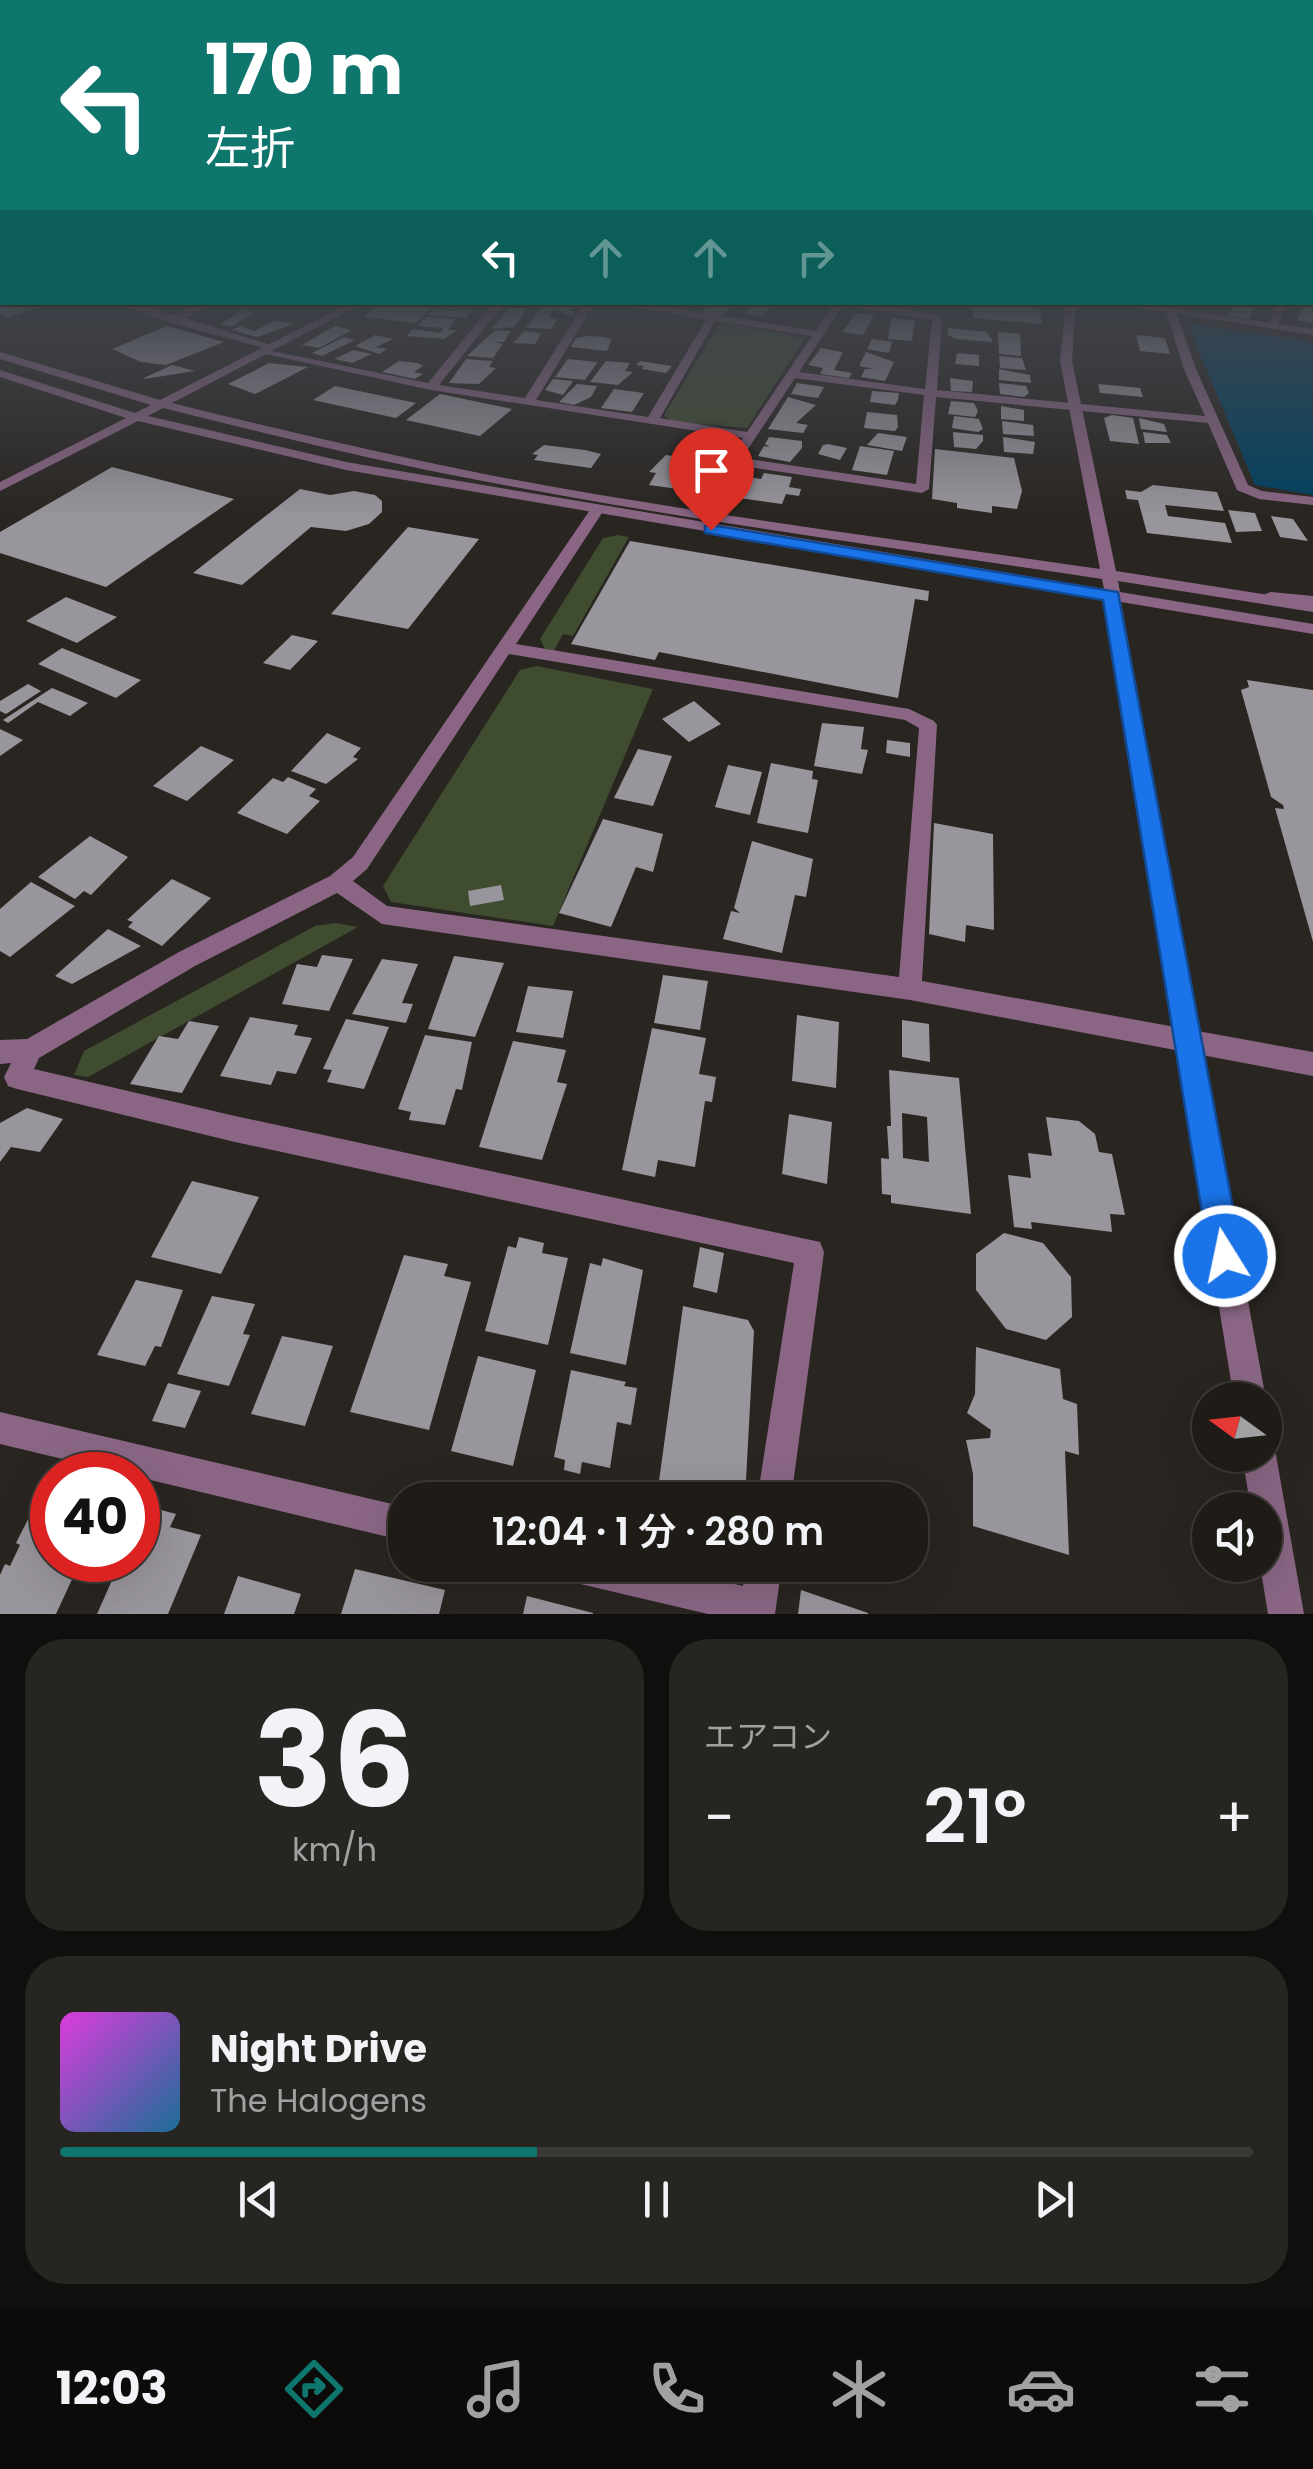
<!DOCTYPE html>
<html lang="ja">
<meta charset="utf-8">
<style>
:root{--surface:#1f1c18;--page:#272521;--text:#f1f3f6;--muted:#a1a1a2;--line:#3c3a37;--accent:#0f766e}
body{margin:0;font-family:Poppins,"Noto Sans JP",sans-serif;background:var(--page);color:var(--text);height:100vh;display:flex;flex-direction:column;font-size:38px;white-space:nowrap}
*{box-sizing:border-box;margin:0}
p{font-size:32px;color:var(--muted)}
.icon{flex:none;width:55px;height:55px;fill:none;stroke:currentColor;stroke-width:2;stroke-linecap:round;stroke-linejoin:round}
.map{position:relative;height:1614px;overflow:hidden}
.drawer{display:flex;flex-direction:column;gap:25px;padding:25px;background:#110f0d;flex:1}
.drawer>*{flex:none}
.guide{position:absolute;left:0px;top:0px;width:1315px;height:305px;box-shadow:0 10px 40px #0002,0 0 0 2px var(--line);background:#0f766e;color:#fff;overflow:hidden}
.needle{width:65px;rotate:285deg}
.controls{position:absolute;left:1192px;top:1382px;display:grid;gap:20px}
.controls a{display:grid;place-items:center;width:90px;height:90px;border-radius:50%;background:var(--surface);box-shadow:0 10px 40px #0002,0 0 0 2px var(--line);font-size:50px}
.speed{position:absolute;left:30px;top:1452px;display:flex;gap:20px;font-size:50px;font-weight:700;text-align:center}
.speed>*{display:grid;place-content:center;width:130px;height:130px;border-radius:50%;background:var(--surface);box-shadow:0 10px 40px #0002,0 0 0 2px var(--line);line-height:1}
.speed .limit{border:15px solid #d22;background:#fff;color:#111}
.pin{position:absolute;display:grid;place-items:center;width:85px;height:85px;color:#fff;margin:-102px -42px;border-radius:50% 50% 50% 0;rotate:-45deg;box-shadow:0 0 10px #0007}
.pin .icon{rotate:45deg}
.me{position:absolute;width:110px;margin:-55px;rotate:350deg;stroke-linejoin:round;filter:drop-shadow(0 0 8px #0008)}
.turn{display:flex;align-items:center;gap:35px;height:210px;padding:0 40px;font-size:45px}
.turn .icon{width:130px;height:130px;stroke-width:2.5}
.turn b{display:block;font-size:70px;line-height:85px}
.lanes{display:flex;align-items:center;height:95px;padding:0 40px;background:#0003;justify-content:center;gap:50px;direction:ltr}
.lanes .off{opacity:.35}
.big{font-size:75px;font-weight:600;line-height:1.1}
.drawer .tile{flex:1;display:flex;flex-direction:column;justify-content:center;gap:15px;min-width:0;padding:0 35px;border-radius:40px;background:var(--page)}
.drawer .dial{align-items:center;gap:0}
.dial b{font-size:130px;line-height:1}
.song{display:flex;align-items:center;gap:30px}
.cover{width:120px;height:120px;border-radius:15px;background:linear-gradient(135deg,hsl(300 70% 55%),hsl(200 70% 35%))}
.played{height:10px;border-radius:5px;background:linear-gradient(90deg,var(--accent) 40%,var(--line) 40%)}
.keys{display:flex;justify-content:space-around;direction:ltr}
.heat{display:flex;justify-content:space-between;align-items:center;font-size:55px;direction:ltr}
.drawer .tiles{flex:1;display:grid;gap:25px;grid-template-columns:1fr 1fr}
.tile:last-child{grid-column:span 2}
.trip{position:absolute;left:388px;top:1482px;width:540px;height:100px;border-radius:40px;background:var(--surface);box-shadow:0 10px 40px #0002,0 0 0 2px var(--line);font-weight:600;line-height:100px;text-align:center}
.tabs{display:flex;height:160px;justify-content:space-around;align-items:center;background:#0c0b0a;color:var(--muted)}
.tabs .icon{width:70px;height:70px}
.tabs .on{color:var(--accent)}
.tabs b{font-size:45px;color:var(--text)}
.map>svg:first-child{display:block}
</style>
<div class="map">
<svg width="1313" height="1614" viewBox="0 0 1313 1614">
<rect width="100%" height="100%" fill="#292520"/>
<path fill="#3f4c30" d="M731,324L805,338L747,428L673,422L664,415L718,326Z
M618,535L629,537L573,636L563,634L554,651L545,649L540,639L603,538Z
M537,666L653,689L553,926L391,902L383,886L520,670Z
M336,923L358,927L88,1077L74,1075L84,1051L315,926Z"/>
<path fill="#004160" d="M1187,323L1308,341L1313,347V495L1255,485Z"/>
<path fill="#99959c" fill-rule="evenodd" d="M0,302H28L39,307L8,317L0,314Z
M545,302H574L569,311H574L572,316L553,309L549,317L557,320L551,329L526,328Z
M755,302H766L773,303L763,316L745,314Z
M973,302L1039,308L1042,324L973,318Z
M1259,302L1249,319L1229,315L1236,303Z
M1312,302L1313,323L1297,320L1306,303Z
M379,303L432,307L416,323L364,317Z
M724,303L732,306L720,316L699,314L711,304Z
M435,307L447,311L473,310L466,318L427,315Z
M509,308H528L514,327L492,329Z
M245,309L256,312L231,327L220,324Z
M855,313L874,315L863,335L843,332Z
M426,317L456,319L448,330H457L444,339L407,336L413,329L440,333L444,328L418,326Z
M891,318L915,320L912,341L888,339Z
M276,320L293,324L257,337L232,330L240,326L255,331Z
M167,326L224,342L166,365L141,362L112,349Z
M335,326L352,330L319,348L302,345Z
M948,328L987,332L993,342L956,339L948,335Z
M495,330L511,331L504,342H493L503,344L493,358L467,356Z
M524,331L535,332L541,334L535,344L513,343Z
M998,332L1020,334L1021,356L999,354Z
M375,335L393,339L376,347L387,349L379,354L355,346Z
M1136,335L1165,338L1170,354L1140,351Z
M589,336L604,337L612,339L607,351L571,347L576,338Z
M344,337L355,340L322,356L312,353Z
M872,339L892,342L889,353L867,349Z
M821,348L843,352L834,370L852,373L849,378L820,374L823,368L808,365Z
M353,350L372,354L352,363L335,359Z
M866,352L894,362L885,381L861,377L865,369H874L859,366Z
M957,353L979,355V366L955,364Z
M999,356L1022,358L1026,370L1000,368Z
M466,359L493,361L489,367L496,368L479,384L449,383Z
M568,359L597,362V363L585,380L555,377Z
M399,361L418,363L423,366L414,372L423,374L415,379L382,372Z
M606,361L630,363L625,371L633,372L618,385L590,382Z
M640,361L672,366L666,373L642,369L644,366L636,365Z
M269,363L308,367L255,394L228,384Z
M172,365L195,371L144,379V378Z
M999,369L1030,375L1031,383L999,380Z
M950,378L973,381L972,392L951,391Z
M553,379L573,381L563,395L545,390Z
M797,383L824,387L818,398L791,394Z
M999,383L1026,386L1029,393L1024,397L1000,394Z
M577,384L597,386L591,397L574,405L559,402Z
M1098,384L1140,388L1143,397L1100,393Z
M335,386L416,403L396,418L313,400Z
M614,389L644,393L632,412L601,408Z
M872,391L899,393L898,400L895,405L870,402Z
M440,394L512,409L480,436L406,420Z
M788,397L816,405L796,423L808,425L803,433L768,429Z
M951,401L974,403L978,411L975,417L948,414Z
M1001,406L1024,410V421L1001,419Z
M867,412L897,415L898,427L895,431L864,428Z
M1112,415L1133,418L1139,444L1110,441L1104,418Z
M954,416L979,419L983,429L978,432L952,428Z
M1139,418L1164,424L1167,432L1141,429Z
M1002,421L1033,425L1034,436L1003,434Z
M953,432L983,435V441L976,449L954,447Z
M1143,432L1167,435L1171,443H1145Z
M878,433L907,437L902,451L867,445Z
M769,437L802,441V448L790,462L758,456L764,446L770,447L765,444Z
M1003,437L1035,442L1033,454L1004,452Z
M544,445L585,450L601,454L591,468L534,460L538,455L532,454Z
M823,445L828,444L847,448L840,460L818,454Z
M860,446L894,451L887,475L852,470Z
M935,449L1014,458L1022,491L1017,509L992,506V513L957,508V503L932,499Z
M666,455L709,461L693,491L649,485L656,473L649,472Z
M112,467L234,499L106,587L0,553V532Z
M764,473L792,477L789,487L801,489L799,496L786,494L782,504L719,495L728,474L761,479Z
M1153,485L1217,492L1224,511L1165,505L1168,516L1225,523L1232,543L1147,533L1138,500L1127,499L1125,490L1141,492Z
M300,489L330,495L354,491L375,495L382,501V512L369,524L346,531L311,527L242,585L193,573Z
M1228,510L1255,513L1262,531L1236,532Z
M1271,516L1293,519L1308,541L1280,537Z
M408,527L479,539L408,629L331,614Z
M630,541L929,591L928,601L915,599L898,698L659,652L655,660L571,644Z
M66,597L117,617L77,643L26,621Z
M292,635L318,641L290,670L263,663Z
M62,648L141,680L116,698L38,664Z
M1247,680L1313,690V942L1275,808L1284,809L1283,805L1271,797L1241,690L1249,687Z
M28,684L41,691L6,714L0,711V701Z
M52,688L88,703L70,716L38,702L8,723L3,720Z
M694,701L721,724L689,742L662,719Z
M822,723L864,727L861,749L868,750L862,774L814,766Z
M0,729L23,740L0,756Z
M327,733L361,748L353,757L358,759L326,784L291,771Z
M887,740L910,743V757L886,753Z
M201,746L234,760L187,801L153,786Z
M638,749L672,756L653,806L614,798Z
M771,763L813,771L812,779L818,780L808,833L757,823Z
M728,765L762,772L750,815L715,807Z
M288,777L316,789L309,796L320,801L287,834L237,813L273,778L283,782Z
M603,819L663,834L653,872L636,867L611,927L559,913Z
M934,823L993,834L994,930L966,925L965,942L929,934Z
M90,836L128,857L91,895L84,891L75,899L38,877Z
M752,841L813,859L806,897L795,895L782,953L723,939L731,911L740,913L734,908Z
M172,879L211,898L162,946L128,927L133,922L127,920Z
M31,882L75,906L10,957L0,951V909Z
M501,885L504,900L470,906L468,891Z
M108,929L141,946L72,984L55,976Z
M322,955L353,959L329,1011L282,1004L297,964L317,967Z
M454,956L504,963L475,1037L428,1029Z
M382,959L418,964L402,1003L413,1004L406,1023L352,1014Z
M663,975L708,981L700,1030L654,1023Z
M528,986L573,991L563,1038L516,1032Z
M797,1015L839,1022L836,1088L792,1081Z
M250,1017L298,1025L294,1035L312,1038L296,1074L277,1071L271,1085L220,1076Z
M346,1019L389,1027L364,1089L327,1082L332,1070L323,1069Z
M902,1020L929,1024L930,1062L902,1057Z
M189,1021L219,1026L182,1093L130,1084L159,1036L178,1039Z
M652,1028L706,1038L699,1074L716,1077L712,1102L705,1101L695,1167L658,1160L655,1177L622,1170Z
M425,1035L472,1042L462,1090L456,1089L445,1125L409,1120L411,1112L398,1109Z
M513,1041L566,1050L557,1082L567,1084L542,1160L479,1147Z
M889,1070L959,1078L971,1214L891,1203V1195L882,1194L881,1158L889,1159L887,1126H891ZM902,1113L927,1117L929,1162L903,1158Z
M27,1108L63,1119L40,1152L11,1147L0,1162V1123Z
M789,1114L832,1122L827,1184L782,1174Z
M1046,1117L1079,1121L1095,1134L1099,1152L1112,1154L1125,1215L1110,1214L1112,1232L1031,1222L1032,1229L1014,1227L1008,1175L1031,1178L1028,1153L1052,1156Z
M192,1181L259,1197L221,1274L151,1257Z
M1004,1233L1043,1243L1071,1277L1072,1317L1046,1340L1006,1329L976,1290V1254Z
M519,1237L544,1243L542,1253L568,1258L548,1345L485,1331L508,1246L516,1248Z
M700,1247L724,1253L717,1293L693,1287Z
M404,1255L448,1264L444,1276L471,1282L429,1430L350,1412Z
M603,1258L643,1270L626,1365L570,1353L590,1263L601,1266Z
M136,1280L183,1290L161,1347L155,1346L145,1366L97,1355Z
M212,1296L255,1304L243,1334L250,1335L229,1386L177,1374Z
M683,1306L748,1320L754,1331L745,1499L659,1481Z
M282,1336L333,1346L305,1426L251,1414Z
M976,1347L1060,1369L1063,1399L1077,1404L1079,1455L1065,1451L1069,1555L973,1526V1474L966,1440L990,1438L991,1430L967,1413L975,1394Z
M478,1356L536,1370L513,1466L451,1451Z
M571,1370L626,1382L624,1386L637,1388L631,1425L617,1422L610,1468L582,1462L580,1474L564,1470L565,1460L554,1457Z
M168,1383L201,1391L185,1428L152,1421Z
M52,1472V1560H81L56,1614H0V1575L5,1564L10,1566L20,1545L16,1543Z
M146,1506L176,1514L170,1527L201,1535L168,1614H97L121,1560H138V1524Z
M355,1569L445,1590L439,1614H341Z
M238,1576L301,1594L294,1614H224Z
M801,1590L868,1613V1614H798Z
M527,1596L593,1613V1614H523Z"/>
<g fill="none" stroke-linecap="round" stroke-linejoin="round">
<path fill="#8a6684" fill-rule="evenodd" d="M114,302H131L174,315L202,302H216L185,318L277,347L272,350L168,322Z
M494,302H505L439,385L525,398L585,302H595L536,400L648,417L706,320L609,302H636L816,331L835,302H863L937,315L942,318L937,390L1205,416L1184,369L1166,312L1171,309L1176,312L1196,369L1248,485L1262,491L1313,497V505L1259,499L1237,490L1208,423L936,397L929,489L922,493L729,464L727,461L743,438L431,390L257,352L262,349L428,383ZM843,305L932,320L925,389L799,372ZM715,321L812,336L747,432L660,418ZM795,378L924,395L916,484L742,458Z
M1278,302H1288L1276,328H1268Z
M597,506L604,510L516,644L909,709L934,721L937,725L922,981L1313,1052V1076L910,1000L382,924L337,893L195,966L39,1058L34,1069L235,1116L820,1242L824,1252L791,1500H757L794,1263L235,1142L17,1089L8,1086L4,1077L11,1063L0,1064V1040L27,1039L179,952L330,876L353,857L592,507ZM509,654L905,720L919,728L899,977L387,906L353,881L367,869Z
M1271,592L1313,596V606L1265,600V594Z
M0,1412L405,1507V1541L0,1444Z
M558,1565H651L743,1586L746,1565H782L775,1614H708L576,1583L564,1577Z"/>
<path fill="#8a6684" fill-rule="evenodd" d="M352,302H366L172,403C276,429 379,453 484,474C688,513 895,539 1100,569L1060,361L1066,302H1076L1072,361L1116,571L1313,602V612L1118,581L1120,592L1313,624V634L1121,602L1266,1400L1265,1402L1234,1400L1105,599L346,470L138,421L0,491V482L126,418L0,377V370L135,413L151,405L0,359V352L160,400ZM163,408C271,435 379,462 488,482C692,521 897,548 1102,579L1104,589L346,462L148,416Z
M1101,302H1130L1313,329V335Z
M1265,1441L1271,1443L1276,1455L1304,1614H1268L1260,1565H1265V1510H1251L1242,1455H1265Z"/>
</g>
<linearGradient id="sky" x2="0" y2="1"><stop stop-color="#171412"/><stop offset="0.57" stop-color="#43464e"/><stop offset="1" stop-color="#43464e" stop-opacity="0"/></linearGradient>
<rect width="1313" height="520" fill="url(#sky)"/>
<path fill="#1a73e8" stroke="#114b97" stroke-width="2.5" d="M711,525L1118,592L1242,1256L1237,1268L1225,1273L1214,1268L1209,1256L1103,600L705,533V526Z"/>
</svg>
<div class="controls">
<a><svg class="needle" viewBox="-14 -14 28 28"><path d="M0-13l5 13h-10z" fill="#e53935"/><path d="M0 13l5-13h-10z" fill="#a1a1a2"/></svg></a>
<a><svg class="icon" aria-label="sound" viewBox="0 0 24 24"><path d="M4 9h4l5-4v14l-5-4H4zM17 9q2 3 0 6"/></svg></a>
</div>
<div class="speed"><div class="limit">40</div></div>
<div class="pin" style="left:711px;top:530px;background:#d93025"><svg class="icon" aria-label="arrive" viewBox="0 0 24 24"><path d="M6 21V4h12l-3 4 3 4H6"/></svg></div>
<svg class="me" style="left:1225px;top:1256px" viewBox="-20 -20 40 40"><circle r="17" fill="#1a73e8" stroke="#fff" stroke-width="3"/><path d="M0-11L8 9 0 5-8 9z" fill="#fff"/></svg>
<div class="trip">12:04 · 1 分 · 280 m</div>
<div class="guide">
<div class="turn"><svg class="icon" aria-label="left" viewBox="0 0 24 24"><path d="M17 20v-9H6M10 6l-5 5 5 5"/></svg><div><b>170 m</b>左折</div></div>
<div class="lanes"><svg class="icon" aria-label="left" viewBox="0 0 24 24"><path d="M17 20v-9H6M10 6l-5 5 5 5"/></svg><svg class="icon off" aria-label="ahead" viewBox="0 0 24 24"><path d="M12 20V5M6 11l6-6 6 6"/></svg><svg class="icon off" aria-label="ahead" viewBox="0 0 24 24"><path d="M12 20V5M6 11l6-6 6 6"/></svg><svg class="icon off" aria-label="right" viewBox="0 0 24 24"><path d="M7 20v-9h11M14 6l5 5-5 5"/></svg></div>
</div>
</div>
<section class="drawer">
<div class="tiles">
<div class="tile dial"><b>36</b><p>km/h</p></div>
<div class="tile"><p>エアコン</p>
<div class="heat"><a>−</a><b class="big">21°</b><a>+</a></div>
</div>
<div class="tile">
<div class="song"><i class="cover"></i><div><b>Night Drive</b><p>The Halogens</p></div></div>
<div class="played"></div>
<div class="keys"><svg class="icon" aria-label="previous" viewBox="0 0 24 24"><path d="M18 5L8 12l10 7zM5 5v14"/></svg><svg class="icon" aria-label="pause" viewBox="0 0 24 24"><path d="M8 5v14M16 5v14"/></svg><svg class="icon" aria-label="next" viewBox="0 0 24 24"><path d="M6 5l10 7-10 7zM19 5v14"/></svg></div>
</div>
</div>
</section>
<nav class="tabs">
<b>12:03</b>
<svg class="icon on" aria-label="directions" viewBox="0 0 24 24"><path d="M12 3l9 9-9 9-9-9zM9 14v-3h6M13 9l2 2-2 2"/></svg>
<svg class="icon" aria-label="music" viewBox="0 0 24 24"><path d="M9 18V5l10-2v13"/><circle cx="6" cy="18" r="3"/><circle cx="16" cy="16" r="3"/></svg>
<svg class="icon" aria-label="phone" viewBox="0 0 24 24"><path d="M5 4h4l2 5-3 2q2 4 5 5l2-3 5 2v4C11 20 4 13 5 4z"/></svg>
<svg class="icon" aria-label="climate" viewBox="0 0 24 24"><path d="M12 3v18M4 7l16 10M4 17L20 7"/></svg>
<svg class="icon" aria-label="car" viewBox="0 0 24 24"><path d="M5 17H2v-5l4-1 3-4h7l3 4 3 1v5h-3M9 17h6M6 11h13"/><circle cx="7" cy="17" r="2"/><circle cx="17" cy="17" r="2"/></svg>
<svg class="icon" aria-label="filters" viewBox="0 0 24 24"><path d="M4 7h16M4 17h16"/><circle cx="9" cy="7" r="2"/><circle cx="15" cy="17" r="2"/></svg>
</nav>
